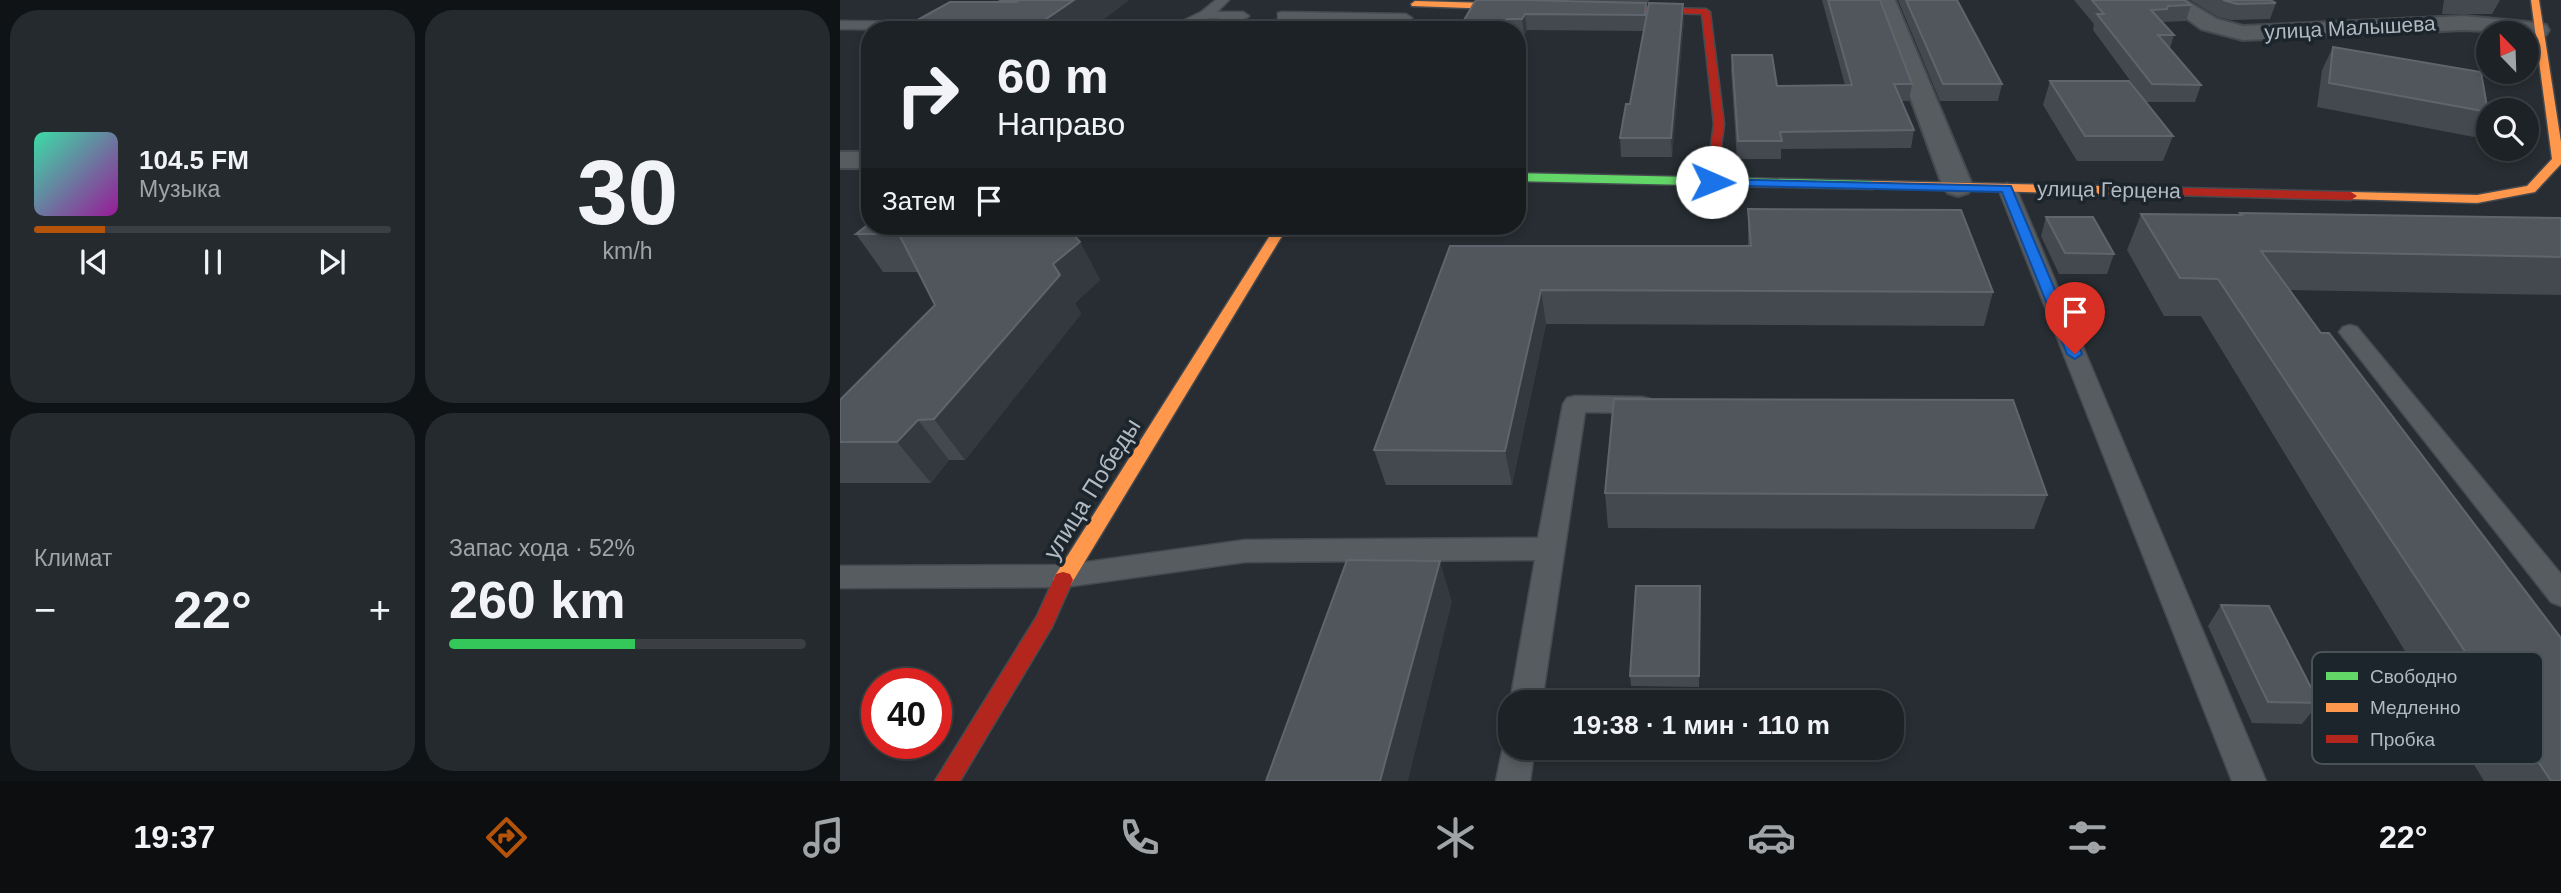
<!DOCTYPE html>
<html lang="ru">
<meta charset="utf-8">
<style>
:root{--surface:#1d2226;--page:#252a2e;--text:#f1f3f6;--muted:#a0a4a7;--line:#3b3f43;--accent:#b45309}
body{margin:0;font-family:Helvetica,sans-serif;background:var(--page);color:var(--text);height:100vh;display:flex;flex-direction:column;font-size:26px;white-space:nowrap}
*{box-sizing:border-box;margin:0}
p{font-size:23px;color:var(--muted)}
.icon{flex:none;width:38px;height:38px;fill:none;stroke:currentColor;stroke-width:2;stroke-linecap:round;stroke-linejoin:round}
.map{position:relative;flex:1;overflow:hidden}
.side{display:flex;flex-direction:column;gap:10px;padding:10px;background:#101315;width:840px}
.side>*{flex:none}
.hud{position:absolute;left:21px;top:21px;width:665px;height:214px;border-radius:28px;box-shadow:0 4px 10px #0003,0 0 0 2px var(--line);background:#1d2226;color:var(--text);overflow:hidden}
.needle{width:46px;rotate:337deg}
.controls{position:absolute;left:1636px;top:21px;display:grid;gap:14px}
.controls a{display:grid;place-items:center;width:63px;height:63px;border-radius:50%;background:var(--surface);box-shadow:0 4px 10px #0003,0 0 0 2px var(--line);font-size:35px}
.speed{position:absolute;left:21px;top:668px;display:flex;gap:14px;font-size:35px;font-weight:700;text-align:center}
.speed>*{display:grid;place-content:center;width:91px;height:91px;border-radius:50%;background:var(--surface);box-shadow:0 4px 10px #0003,0 0 0 2px var(--line);line-height:1}
.speed .limit{border:10px solid #d22;background:#fff;color:#111}
.pin{position:absolute;display:grid;place-items:center;width:60px;height:60px;color:#fff;margin:-72px -30px;border-radius:50% 50% 50% 0;rotate:-45deg;box-shadow:0 0 7px #0007}
.pin .icon{rotate:45deg}
.me{position:absolute;width:77px;margin:-38px;rotate:91deg;stroke-linejoin:round;filter:drop-shadow(0 0 5px #0008)}
.turn{display:flex;align-items:center;gap:24px;height:147px;padding:0 21px;font-size:32px}
.turn .icon{width:91px;height:91px;stroke-width:2.5}
.turn b{display:block;font-size:49px;line-height:60px}
.then{display:flex;align-items:center;height:66px;padding:0 21px;background:#0003;gap:14px;font-size:26px}
.big{font-size:52px;font-weight:600;line-height:1.1}
.side .widget{flex:1;display:flex;flex-direction:column;justify-content:center;gap:10px;min-width:0;padding:0 24px;border-radius:28px;background:var(--page)}
.side .dial{align-items:center;gap:0}
.dial b{font-size:91px;line-height:1}
.song{display:flex;align-items:center;gap:21px}
.cover{width:84px;height:84px;border-radius:10px;background:linear-gradient(135deg,hsl(160 70% 55%),hsl(300 70% 35%))}
.played{height:7px;border-radius:4px;background:linear-gradient(90deg,var(--accent) 20%,var(--line) 20%)}
.keys{display:flex;justify-content:space-around;direction:ltr}
.heat{display:flex;justify-content:space-between;align-items:center;font-size:38px;direction:ltr}
.charge{height:10px;border-radius:5px;background:linear-gradient(90deg,#34c759 52%,var(--line) 0)}
.side .tiles{flex:1;display:grid;gap:10px;grid-template-columns:repeat(2,1fr)}
.trip{position:absolute;left:658px;top:690px;width:406px;height:70px;border-radius:28px;background:var(--surface);box-shadow:0 4px 10px #0003,0 0 0 2px var(--line);font-weight:600;line-height:70px;text-align:center}
.tab-bar{display:flex;height:112px;justify-content:space-around;align-items:center;background:#0c0e0f;color:var(--muted)}
.tab-bar .icon{width:49px;height:49px}
.tab-bar .active{color:var(--accent)}
.tab-bar b{font-size:32px;color:var(--text)}
main{display:flex;flex:1;min-height:0}
.map>svg:first-child{display:block}
</style>
<main>
<section class="side">
<div class="tiles">
<div class="widget">
<div class="song"><i class="cover"></i><div><b>104.5 FM</b><p>Музыка</p></div></div>
<div class="played"></div>
<div class="keys"><svg class="icon" aria-label="previous" viewBox="0 0 24 24"><path d="M18 5L8 12l10 7zM5 5v14"/></svg><svg class="icon" aria-label="pause" viewBox="0 0 24 24"><path d="M8 5v14M16 5v14"/></svg><svg class="icon" aria-label="next" viewBox="0 0 24 24"><path d="M6 5l10 7-10 7zM19 5v14"/></svg></div>
</div>
<div class="widget dial"><b>30</b><p>km/h</p></div>
<div class="widget"><p>Климат</p>
<div class="heat"><a>−</a><b class="big">22°</b><a>+</a></div>
</div>
<div class="widget"><p>Запас хода · 52%</p><b class="big">260 km</b><div class="charge"></div></div>
</div>
</section>
<div class="map">
<svg width="1721" height="781" viewBox="0 0 1721 781">
<rect width="100%" height="100%" fill="#272d32"/>
<g fill="none" stroke-linecap="round" stroke-linejoin="round">
<defs>
<path id="lane" d="M376,0H389L377,12H403L409,16C398,25 380,16 366,19C348,23 345,30 324,30L361,12Z
M442,12L566,14L572,18L566,22L438,19V13Z
M0,21L98,22L104,26L98,30L0,29Z
M1167,183L1176,188L1426,781H1392L1158,188Z
M1510,325L1517,327L1721,574V606L1711,602L1503,337L1499,332L1503,327Z
M735,396L802,397L810,399L814,405L810,411L802,413L745,412L702,702H670L695,560L405,562L225,587L0,588V566L225,565L405,540L698,538L723,404L727,398Z
M670,735V747H695L690,781H656L663,747Z"/>
<path id="street" d="M1035,0H1055L1133,187L1128,193L1118,196L1108,193L1103,187Z
M1321,0H1345L1377,19L1403,26L1624,16L1698,23L1706,25L1709,30L1706,35L1687,36V33L1624,30L1403,40L1361,29Z
M0,152H30V168H0Z"/>
<path id="fast" d="M677,173L1033,181L1039,185L1033,189L677,181Z"/>
<path id="slow" d="M1691,0H1699L1721,142V164L1695,192L1637,203L1507,199V193L1511,192L1637,195L1687,186L1712,159Z
M575,1L684,4L688,7L684,10L572,6L571,4Z
M1033,181L1301,187L1307,191L1301,195L1029,188V182Z
M436,226H448L230,586L223,588L216,586L213,580L216,574Z"/>
<path id="jam" d="M790,7L866,9L870,12L884,124L876,185H868L866,182L874,124L862,14L787,12L786,10Z
M1301,187L1511,192L1517,196L1511,200L1297,194L1295,191Z
M223,572L230,574L233,580L212,627L120,781H95L197,616L216,574Z"/>
</defs>
<use href="#lane" stroke="#454a4f" stroke-width="3"/>
<use href="#street" stroke="#454a4f" stroke-width="4"/>
<use href="#fast" stroke="#454a4f" stroke-width="3"/>
<use href="#slow" stroke="#454a4f" stroke-width="3"/>
<use href="#jam" stroke="#454a4f" stroke-width="3"/>
<use href="#lane" fill="#575c61" fill-rule="evenodd"/>
<use href="#street" fill="#575c61" fill-rule="evenodd"/>
<use href="#fast" fill="#63d668" fill-rule="evenodd"/>
<use href="#slow" fill="#ff974d" fill-rule="evenodd"/>
<use href="#jam" fill="#b3261e" fill-rule="evenodd"/>
</g>
<path fill="#444950" d="M162,0H289L249,30H64L63,28L158,2Z
M636,0L806,3L807,15L844,20L832,157H781L780,138L790,104L804,31L687,30L684,36H677V30H618Z
M724,0H809L808,3Z
M982,0H1040L1072,84L1069,101H1061L1074,130L1071,148L941,149V159H897L891,71L892,55L937,86L1005,85Z
M1058,0H1117L1162,84L1158,101H1100Z
M1234,0H1344L1351,5L1346,21L1323,22V23L1334,35L1330,48L1361,85L1355,102H1306L1253,30L1254,24Z
M1350,0H1430L1436,3L1430,19L1391,20L1378,17Z
M1604,0H1660L1652,14H1602Z
M1493,47L1648,112L1634,137L1477,107L1482,70Z
M1210,81L1333,136L1323,161H1237L1203,105Z
M908,209L1153,292L1144,326L706,324L672,485H546L534,450L610,246H908Z
M1400,213L1721,218V295L1449,290L1721,781H1644L1361,316H1324L1287,250L1301,214L1399,215Z
M1206,217L1274,254L1267,274H1219L1201,236Z
M30,223L240,242L260,280L235,303L241,314L125,460H109L91,483H0V400L95,305L78,272H43L16,234Z
M765,493L1207,495L1194,529L768,528Z
M860,586L859,687L791,686L790,676Z
M1381,605L1479,703L1462,724L1412,723L1368,626Z"/>
<path fill="#34393f" d="M234,0H289L249,30H190Z
M843,4L844,20L832,157L831,138Z
M685,14L687,30L684,36L682,19Z
M667,19L669,30H662Z
M240,242L260,280L235,303L241,314L125,460L94,419L213,264Z
M701,290L706,324L672,485L665,451Z
M78,420L109,460L91,483L57,442Z
M600,561L612,602L568,781H540Z"/>
<path fill="#50565c" stroke="#5f656c" stroke-width="2" d="M162,0H179L176,2H158Z
M179,0H234L190,30H78L82,28H63L110,2H176Z
M636,0H684L806,3L805,15L685,14L682,19H667L662,30H618Z
M988,0H1040L1072,84H1054L1074,130L940,132L942,141H898L892,55H932L937,86L1012,85Z
M1066,0H1117L1162,84H1103Z
M1252,0H1344L1351,5L1328,6L1327,9L1311,10L1334,35H1318L1361,85L1312,84L1257,14H1264Z
M1383,0H1430L1436,3L1397,4Z
M809,3L843,4L831,138H780L786,104H790Z
M1493,47L1641,72L1648,112L1489,83Z
M1210,81H1289L1333,136H1245Z
M908,209L1121,210L1153,292L701,290L665,451L534,450L610,246H911Z
M1400,213L1721,218V257L1421,251L1481,333H1489L1721,638V781H1711L1378,279L1340,278L1301,214L1402,215Z
M1206,217H1253L1274,254L1225,253Z
M30,223V226H226L240,242L213,264L220,275L94,419L78,420L57,442H0V400L95,305L59,234H16Z
M774,399L1173,400L1207,495L765,493Z
M507,560L600,561L540,781H426Z
M796,586H860L859,676H790Z
M1381,605L1429,606L1479,703L1428,702Z"/>
<path fill="#1a73e8" stroke="#114b97" stroke-width="2" d="M872,179L1171,186L1242,354L1235,359L1227,354L1162,192L867,185L866,182Z"/>
<g text-anchor="middle" stroke-width="7" stroke-linejoin="round" paint-order="stroke">
<g font-size="21" fill="#b1bac3" stroke="#1c242c">
<text transform="translate(1510 28) rotate(-3)" y="7">улица Малышева</text>
<text transform="translate(1269 190) rotate(1)" y="7">улица Герцена</text>
</g>
<g font-size="24" fill="#b1bac3" stroke="#1c242c">
<text transform="translate(252 489) rotate(-58)" y="8">улица Победы</text>
</g>
</g>
<rect x="1472" y="652" width="231" height="112" rx="10" fill="#1c242c" stroke="#495159" stroke-width="2"/>
<rect x="1486" y="672" width="32" height="8" fill="#63d668"/>
<rect x="1486" y="703" width="32" height="9" fill="#ff974d"/>
<rect x="1486" y="735" width="32" height="8" fill="#b3261e"/>
<g font-size="19" fill="#b1bac3">
<text x="1530" y="683">Свободно</text>
<text x="1530" y="714">Медленно</text>
<text x="1530" y="746">Пробка</text>
</g>
</svg>
<div class="controls">
<a><svg class="needle" viewBox="-14 -14 28 28"><path d="M0-13l5 13h-10z" fill="#e53935"/><path d="M0 13l5-13h-10z" fill="#a0a4a7"/></svg></a>
<a><svg class="icon" aria-label="search" viewBox="0 0 24 24"><circle cx="10" cy="10" r="6"/><path d="M15 15l6 6"/></svg></a>
</div>
<div class="speed"><div class="limit">40</div></div>
<div class="pin" style="left:1235px;top:354px;background:#d93025"><svg class="icon" aria-label="arrive" viewBox="0 0 24 24"><path d="M6 21V4h12l-3 4 3 4H6"/></svg></div>
<svg class="me" style="left:872px;top:182px" viewBox="-20 -20 40 40"><circle r="19" fill="#fff"/><path d="M0-13L10 11 0 6-10 11z" fill="#1a73e8"/></svg>
<div class="trip">19:38 · 1 мин · 110 m</div>
<div class="hud">
<div class="turn"><svg class="icon" aria-label="right" viewBox="0 0 24 24"><path d="M7 20v-9h11M14 6l5 5-5 5"/></svg><div><b>60 m</b>Направо</div></div>
<div class="then">Затем<svg class="icon" aria-label="arrive" viewBox="0 0 24 24"><path d="M6 21V4h12l-3 4 3 4H6"/></svg></div>
</div>
</div>
</main>
<nav class="tab-bar">
<b>19:37</b>
<svg class="icon active" aria-label="directions" viewBox="0 0 24 24"><path d="M12 3l9 9-9 9-9-9zM9 14v-3h6M13 9l2 2-2 2"/></svg>
<svg class="icon" aria-label="music" viewBox="0 0 24 24"><path d="M9 18V5l10-2v13"/><circle cx="6" cy="18" r="3"/><circle cx="16" cy="16" r="3"/></svg>
<svg class="icon" aria-label="phone" viewBox="0 0 24 24"><path d="M5 4h4l2 5-3 2q2 4 5 5l2-3 5 2v4C11 20 4 13 5 4z"/></svg>
<svg class="icon" aria-label="climate" viewBox="0 0 24 24"><path d="M12 3v18M4 7l16 10M4 17L20 7"/></svg>
<svg class="icon" aria-label="car" viewBox="0 0 24 24"><path d="M5 17H2v-5l4-1 3-4h7l3 4 3 1v5h-3M9 17h6M6 11h13"/><circle cx="7" cy="17" r="2"/><circle cx="17" cy="17" r="2"/></svg>
<svg class="icon" aria-label="filters" viewBox="0 0 24 24"><path d="M4 7h16M4 17h16"/><circle cx="9" cy="7" r="2"/><circle cx="15" cy="17" r="2"/></svg>
<b>22°</b>
</nav>
